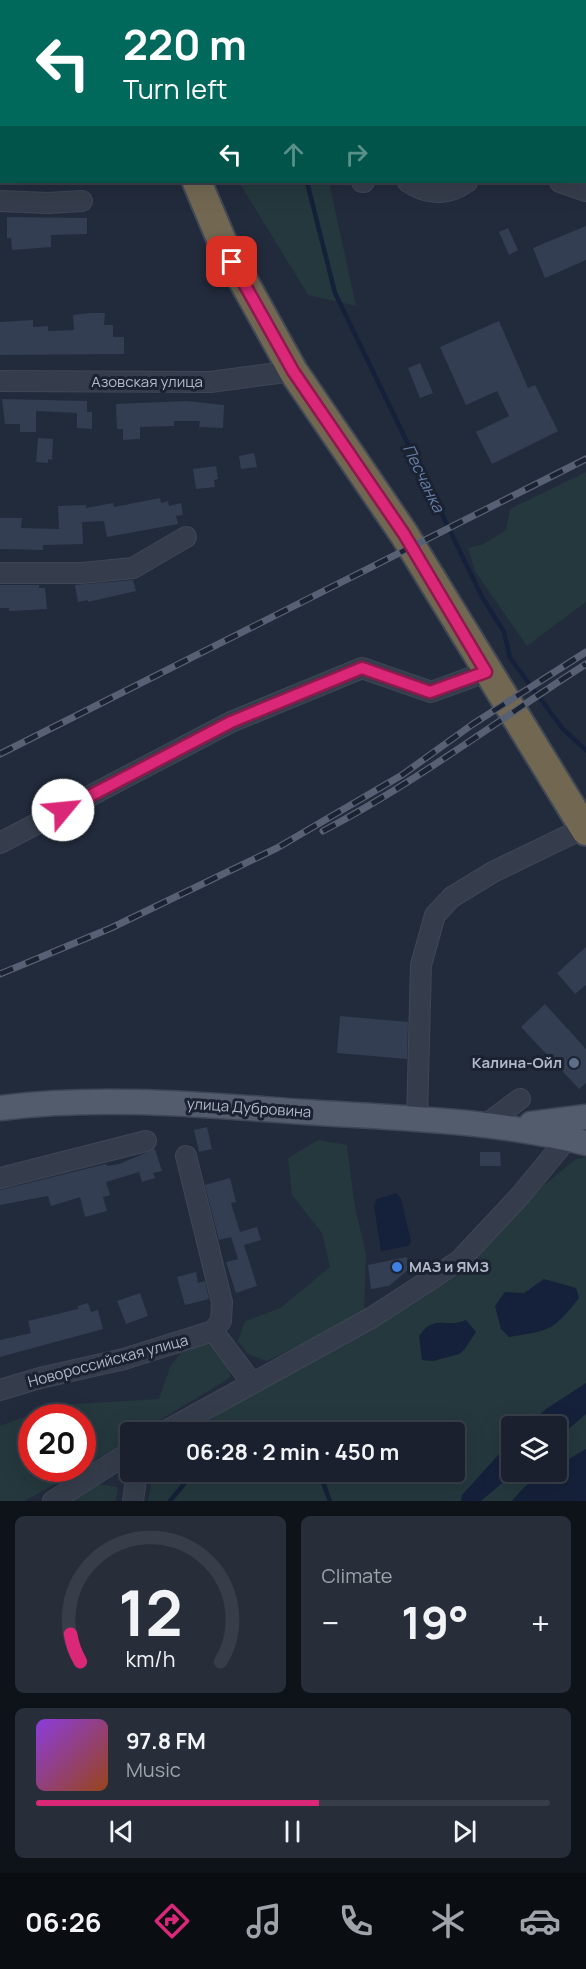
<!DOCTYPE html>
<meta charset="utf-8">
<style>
:root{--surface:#1a202d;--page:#272d39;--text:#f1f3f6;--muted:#9fa3aa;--line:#383e49;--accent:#db2777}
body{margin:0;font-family:Manrope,sans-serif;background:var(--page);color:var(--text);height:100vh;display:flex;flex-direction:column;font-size:22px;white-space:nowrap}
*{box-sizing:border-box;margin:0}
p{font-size:20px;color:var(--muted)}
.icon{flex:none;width:33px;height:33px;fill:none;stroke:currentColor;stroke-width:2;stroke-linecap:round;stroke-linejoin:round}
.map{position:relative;height:1501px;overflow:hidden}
.panel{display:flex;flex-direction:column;gap:15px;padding:15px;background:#0e1219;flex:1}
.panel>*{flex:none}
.top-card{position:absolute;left:0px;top:0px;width:586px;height:183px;box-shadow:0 6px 24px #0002,0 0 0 2px var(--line);background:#00695c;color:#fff;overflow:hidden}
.buttons{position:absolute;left:501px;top:1416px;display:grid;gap:12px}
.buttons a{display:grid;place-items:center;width:66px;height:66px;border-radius:6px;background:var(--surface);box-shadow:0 6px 24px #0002,0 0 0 2px var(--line);font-size:30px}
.speed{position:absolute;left:18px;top:1404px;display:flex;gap:12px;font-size:30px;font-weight:700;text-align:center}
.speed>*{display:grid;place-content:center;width:78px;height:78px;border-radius:50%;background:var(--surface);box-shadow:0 6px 24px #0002,0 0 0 2px var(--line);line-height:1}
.speed .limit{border:9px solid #d22;background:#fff;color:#111}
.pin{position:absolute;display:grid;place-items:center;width:51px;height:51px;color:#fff;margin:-26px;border-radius:12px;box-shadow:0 3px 9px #0006}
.me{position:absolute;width:66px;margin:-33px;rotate:62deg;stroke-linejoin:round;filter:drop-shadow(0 0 4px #0008)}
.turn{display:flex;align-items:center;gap:21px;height:126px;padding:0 24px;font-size:27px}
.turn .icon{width:78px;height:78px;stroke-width:2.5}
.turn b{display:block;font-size:42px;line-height:51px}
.lanes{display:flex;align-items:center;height:57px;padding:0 24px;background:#0003;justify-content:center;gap:30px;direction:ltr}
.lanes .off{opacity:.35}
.big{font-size:45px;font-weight:700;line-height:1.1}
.panel .card{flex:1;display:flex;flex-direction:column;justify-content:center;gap:9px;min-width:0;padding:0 21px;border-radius:9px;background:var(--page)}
.panel .dial{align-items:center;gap:0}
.dial svg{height:156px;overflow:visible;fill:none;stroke:var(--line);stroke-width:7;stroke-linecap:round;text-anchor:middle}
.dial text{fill:var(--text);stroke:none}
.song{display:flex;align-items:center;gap:18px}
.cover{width:72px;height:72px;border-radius:9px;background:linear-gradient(135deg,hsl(270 70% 55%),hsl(20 70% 35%))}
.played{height:6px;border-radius:3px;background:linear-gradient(90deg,var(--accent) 55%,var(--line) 55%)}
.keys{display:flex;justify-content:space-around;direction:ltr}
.heat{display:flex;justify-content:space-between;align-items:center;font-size:33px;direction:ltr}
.panel .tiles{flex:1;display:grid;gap:15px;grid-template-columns:1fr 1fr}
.card:last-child{grid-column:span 2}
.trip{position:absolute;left:120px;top:1422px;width:345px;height:60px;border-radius:6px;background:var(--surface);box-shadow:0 6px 24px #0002,0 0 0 2px var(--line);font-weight:700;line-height:60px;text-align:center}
.menu{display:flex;height:96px;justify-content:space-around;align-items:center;background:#0a0d12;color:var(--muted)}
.menu .icon{width:42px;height:42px}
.menu .on{color:var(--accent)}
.menu b{font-size:27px;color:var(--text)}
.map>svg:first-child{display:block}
</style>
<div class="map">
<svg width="586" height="1501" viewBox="0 0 586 1501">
<rect width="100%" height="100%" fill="#222b3c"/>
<path fill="#24383d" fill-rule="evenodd" d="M194,0H284V1H193Z
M239,182H329L356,306L308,295Z
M586,472V602L527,646L475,571L468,548L482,545L506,530L510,509Z
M318,1140L347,1145L355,1207L366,1254L364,1313L267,1361L248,1354L238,1341L245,1321L280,1308L330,1267L322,1233L292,1195L288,1158Z
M586,1157V1501H148L153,1472H454V1432H187L214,1418V1414L458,1276L489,1237L544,1185L576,1159ZM512,1426H556V1472H512Z
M208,1344L227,1360L231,1377L141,1432H130V1439L83,1468L82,1418H32V1468L81,1469L25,1501H0V1426L56,1405L159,1399L170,1367L183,1350Z
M99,1484L118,1487L116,1501H73Z"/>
<path fill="#15213a" d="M396,1193L401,1198L411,1242L408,1246L381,1251L374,1206L377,1199Z
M544,1279L576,1288L579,1298C552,1332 550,1330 509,1337L501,1329L495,1306L505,1292L524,1293Z
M466,1320L476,1332L464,1350L459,1354L433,1361L422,1360L419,1336C435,1313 446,1329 466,1320Z
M586,1383V1414L557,1439L556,1426H527L546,1409Z
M511,1441L512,1472H515L481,1501H461L462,1495Z
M586,1449V1501H512C524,1487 537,1472 556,1472L557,1466Z"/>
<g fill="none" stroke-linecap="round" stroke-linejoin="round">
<path stroke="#15213a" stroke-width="4.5" d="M261,0V2
M307,182L335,293L482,597L504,632L510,658L563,729L586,750
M253,1432L284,1425L295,1432
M319,1472L330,1501
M170,1501L194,1472"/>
</g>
<path fill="#333e52" d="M7,217L87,218V234L51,235V247L12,250L11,238H7Z
M586,226V260L545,278L533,248Z
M508,228L518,250L509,255L499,232Z
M90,313H105L104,325H113V337H124V354L0,355V322L33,320V327L48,326V331L74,330L73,315Z
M499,321L528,388L535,385L558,431L492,464L476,432L509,416L497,391L466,405L440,347Z
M420,363L433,393L420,398L408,368Z
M2,399L87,401V412H92V429L77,428V413L36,411V432H20V424H5Z
M186,401L224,405L223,428L199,427L200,421H174V426L140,427V439L123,440V429H117L116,404Z
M38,438L53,439L52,460L48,459V463L36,462Z
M254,453L257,467L241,469L239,456Z
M216,466L218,479L214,480L215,487L196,489L193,469Z
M160,498L161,503L168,501L169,506L181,503L183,515L176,516L178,524L107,537L104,521L82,522L83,544L43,545V550L0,549V518H22L21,528L59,529L58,506L86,505V508L113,503L114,507Z
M133,580L136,591L88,602V600L78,602L75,585Z
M0,585H39V588H45L47,609L9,611V608H0Z
M586,947V985L575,994L557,973Z
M545,1004L586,1049V1083L579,1089L521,1027Z
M340,1016L408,1022L407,1059L337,1053Z
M207,1127L212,1149L199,1152L194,1130Z
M155,1149L162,1171L153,1173L155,1178L142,1182L139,1172L106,1182L110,1195L103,1197L107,1211L85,1217L80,1197L51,1206L48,1196L0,1205V1190L106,1164L107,1166L119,1164Z
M480,1152H500L501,1166H480Z
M230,1178L236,1202L231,1203L240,1232L257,1227L261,1240L244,1245L257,1286L236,1293L226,1262L238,1259L231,1237L219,1240L205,1185Z
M407,1257L409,1269L389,1286L371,1289L368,1265Z
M196,1272L198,1283L205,1281L209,1299L185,1305L177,1277Z
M140,1293L148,1316L126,1324L117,1301Z
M88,1303L91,1312L98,1310L103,1329L0,1357V1340L31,1333L28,1321L78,1309V1306Z"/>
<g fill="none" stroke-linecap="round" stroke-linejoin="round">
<defs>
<path id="minor" d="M14,2L15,0
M0,22H2
M362,182H364
M408,182C427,195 448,196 467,182
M560,182L586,191
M0,201L48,203L82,201
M0,381L210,382L293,371
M0,573H82L133,568L186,537
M0,843L231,722L362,668L431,692L486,672
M417,1119L421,965L435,915L452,897L493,872L584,828
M485,1125L520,1099
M0,1178L146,1141
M213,1331L252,1383
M0,1390L40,1378L124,1359L213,1331L221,1321L222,1302L186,1156
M164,1432L371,1318L459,1261L519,1197L567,1139
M53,1501L130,1452
M133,1501L137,1472"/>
<path id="major" d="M0,1108C101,1095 204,1105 305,1112C399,1118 494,1120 586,1143
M531,1124L586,1117"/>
<path id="highway" d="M143,0V2
M197,182L224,246L293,371L404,534L586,831"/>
</defs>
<use href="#minor" stroke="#3f4655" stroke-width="22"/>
<use href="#major" stroke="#3f4655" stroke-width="27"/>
<use href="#highway" stroke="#414857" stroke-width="32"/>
<use href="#minor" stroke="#353d4c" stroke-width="20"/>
<use href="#major" stroke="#535c6c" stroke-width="24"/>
<use href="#highway" stroke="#726852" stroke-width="28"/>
<defs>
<path id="rail" d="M0,754L586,459
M323,831C415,783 498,720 586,664
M0,974L111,928L277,848L402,775L473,724L586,652"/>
</defs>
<use href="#rail" stroke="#576173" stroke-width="7"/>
<use href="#rail" stroke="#1b2231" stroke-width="4.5" stroke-dasharray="14" stroke-linecap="butt"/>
</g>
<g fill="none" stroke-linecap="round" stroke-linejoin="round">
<defs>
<path id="route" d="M63,810L231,722L362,668L430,692L486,672L404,534L293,371L232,262"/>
</defs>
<use href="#route" stroke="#8e194d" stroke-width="15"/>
<use href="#route" stroke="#db2777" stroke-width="10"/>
</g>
<circle fill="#5c6f8a" stroke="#1b2231" stroke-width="2" cx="574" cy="1063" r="6"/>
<circle fill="#3f7fe0" stroke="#1b2231" stroke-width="2" cx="397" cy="1267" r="6"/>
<g text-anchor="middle" stroke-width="6" stroke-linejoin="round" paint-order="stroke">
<g font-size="15" fill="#b1b8c8" stroke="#1b2231">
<text x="147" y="387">Азовская улица</text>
<text transform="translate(249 1108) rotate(4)" y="5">улица Дубровина</text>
<text transform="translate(108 1361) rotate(-15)" y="5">Новороссийская улица</text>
</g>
<g font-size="15" font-weight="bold" fill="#b1b8c8" stroke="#1b2231" text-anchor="end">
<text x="562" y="1068">Калина-Ойл</text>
<text x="409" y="1272" text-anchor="start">МАЗ и ЯМЗ</text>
</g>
<g font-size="16" font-style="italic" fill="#687fa8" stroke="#1b2231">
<text transform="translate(424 478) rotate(64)" y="6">Песчанка</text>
</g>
</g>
</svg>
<div class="buttons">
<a><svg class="icon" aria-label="layers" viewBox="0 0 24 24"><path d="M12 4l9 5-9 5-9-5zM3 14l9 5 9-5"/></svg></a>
</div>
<div class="speed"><div class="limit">20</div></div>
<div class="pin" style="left:232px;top:262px;background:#d93025"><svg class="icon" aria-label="arrive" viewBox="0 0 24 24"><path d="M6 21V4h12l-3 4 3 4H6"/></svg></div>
<svg class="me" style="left:63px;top:810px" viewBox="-20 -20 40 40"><circle r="19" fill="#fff"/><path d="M0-13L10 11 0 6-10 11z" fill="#db2777"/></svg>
<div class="trip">06:28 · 2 min · 450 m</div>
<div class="top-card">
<div class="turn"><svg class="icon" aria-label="left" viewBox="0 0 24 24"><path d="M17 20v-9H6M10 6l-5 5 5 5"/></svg><div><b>220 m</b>Turn left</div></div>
<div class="lanes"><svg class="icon" aria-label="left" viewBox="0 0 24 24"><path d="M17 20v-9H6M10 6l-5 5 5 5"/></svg><svg class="icon off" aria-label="ahead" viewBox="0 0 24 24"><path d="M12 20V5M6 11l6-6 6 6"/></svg><svg class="icon off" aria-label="right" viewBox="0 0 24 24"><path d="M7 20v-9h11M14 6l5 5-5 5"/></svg></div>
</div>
</div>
<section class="panel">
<div class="tiles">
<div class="card dial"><svg viewBox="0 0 100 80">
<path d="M14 69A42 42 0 1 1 86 69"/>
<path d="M14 69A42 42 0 0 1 9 55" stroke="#db2777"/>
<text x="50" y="56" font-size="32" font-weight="700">12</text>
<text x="50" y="72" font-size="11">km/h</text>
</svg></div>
<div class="card"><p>Climate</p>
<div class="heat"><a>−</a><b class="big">19°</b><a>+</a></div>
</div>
<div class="card">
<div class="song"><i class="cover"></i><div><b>97.8 FM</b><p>Music</p></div></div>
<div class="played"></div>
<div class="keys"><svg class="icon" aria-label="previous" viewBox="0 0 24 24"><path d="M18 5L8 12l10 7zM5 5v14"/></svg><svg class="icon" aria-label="pause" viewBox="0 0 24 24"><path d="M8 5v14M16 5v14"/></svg><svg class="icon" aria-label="next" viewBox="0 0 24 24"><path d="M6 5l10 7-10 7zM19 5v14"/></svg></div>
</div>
</div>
</section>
<nav class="menu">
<b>06:26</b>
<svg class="icon on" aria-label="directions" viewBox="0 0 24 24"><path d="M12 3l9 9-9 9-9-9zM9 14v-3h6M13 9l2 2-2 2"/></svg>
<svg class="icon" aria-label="music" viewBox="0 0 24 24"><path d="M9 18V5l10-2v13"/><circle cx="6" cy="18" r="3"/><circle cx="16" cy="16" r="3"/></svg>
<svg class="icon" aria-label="phone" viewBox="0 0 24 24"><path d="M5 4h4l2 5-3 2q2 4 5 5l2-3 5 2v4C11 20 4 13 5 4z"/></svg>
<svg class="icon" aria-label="climate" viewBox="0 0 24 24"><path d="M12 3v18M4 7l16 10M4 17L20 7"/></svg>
<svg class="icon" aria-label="car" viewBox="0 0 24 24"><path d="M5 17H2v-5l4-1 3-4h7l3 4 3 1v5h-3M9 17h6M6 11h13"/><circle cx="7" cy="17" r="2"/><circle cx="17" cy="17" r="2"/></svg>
</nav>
